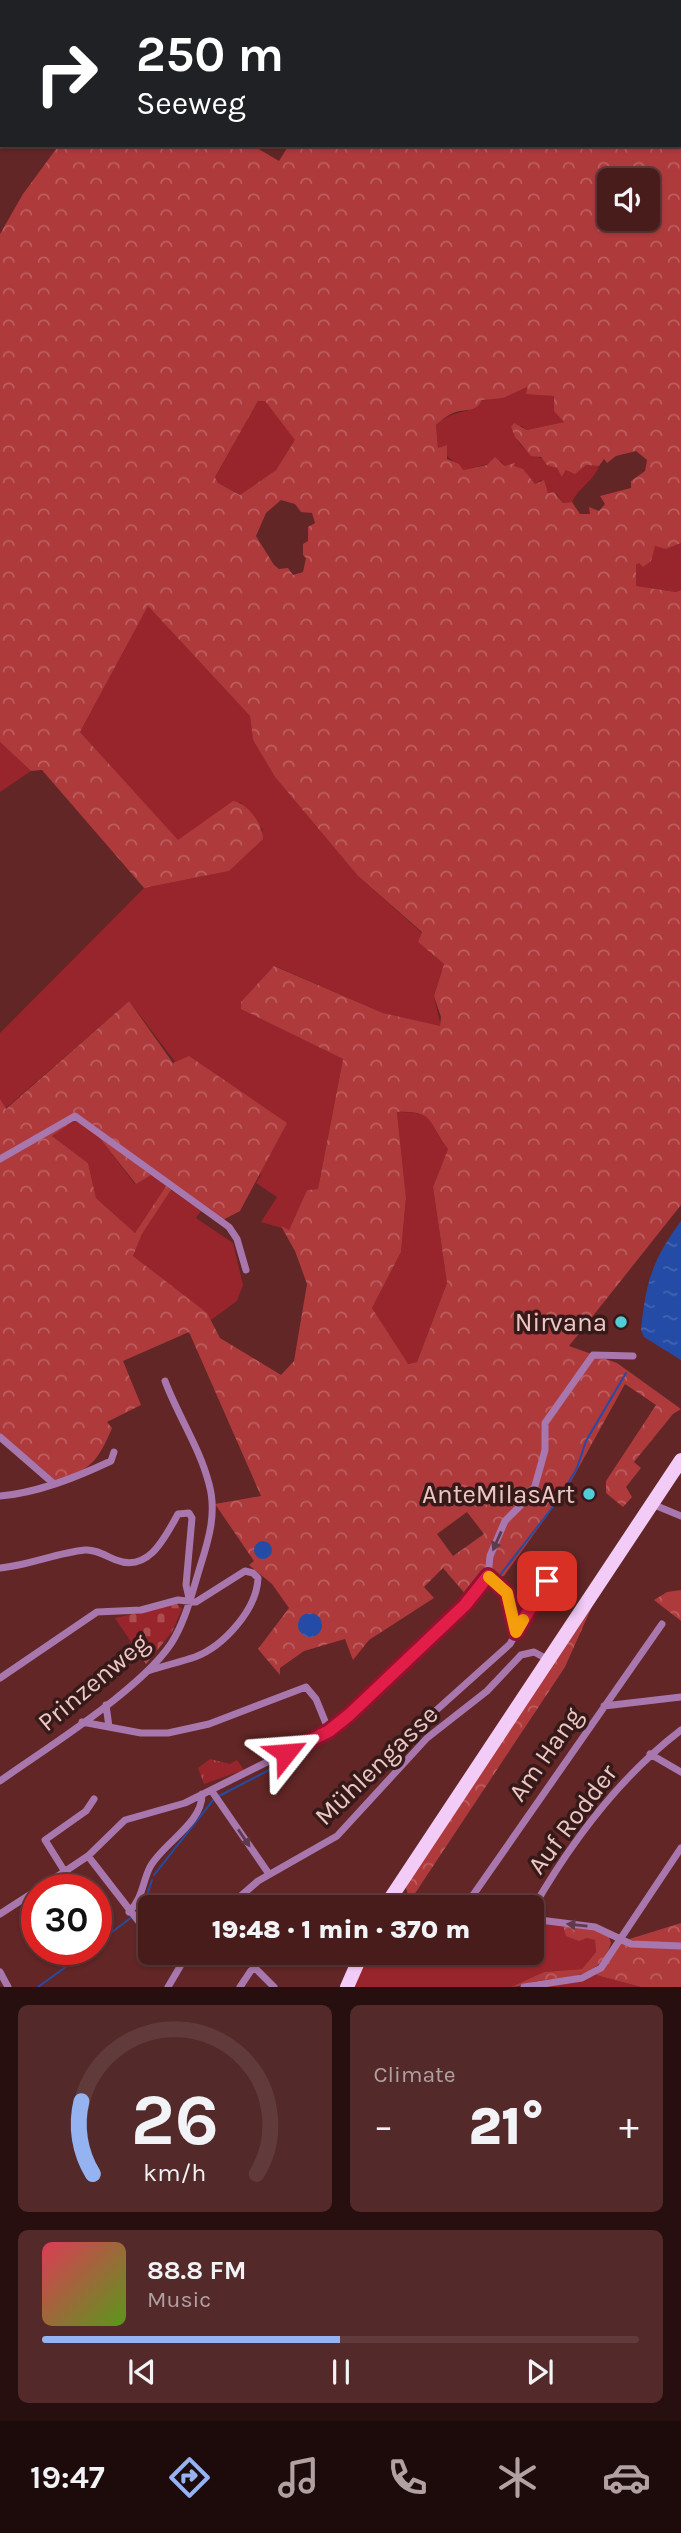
<!DOCTYPE html>
<meta charset="utf-8">
<style>
:root{--surface:#491c1c;--page:#532929;--text:#f1f3f6;--muted:#b1a1a3;--line:#613a3b;--accent:#95b2f1}
body{margin:0;font-family:Karla,sans-serif;background:var(--page);color:var(--text);height:100vh;display:flex;flex-direction:column;font-size:26px;white-space:nowrap}
*{box-sizing:border-box;margin:0}
p{font-size:23px;color:var(--muted)}
.icon{flex:none;width:38px;height:38px;fill:none;stroke:currentColor;stroke-width:2;stroke-linecap:round;stroke-linejoin:round}
.map{position:relative;height:1987px;overflow:hidden}
.drawer{display:flex;flex-direction:column;gap:18px;padding:18px;background:#280f0f;flex:1}
.drawer>*{flex:none}
.banner{position:absolute;left:0px;top:0px;width:682px;height:147px;box-shadow:0 2px 5px #0004,0 0 0 2px var(--line);background:#202124;color:#fff;overflow:hidden}
.fabs{position:absolute;left:597px;top:168px;display:grid;gap:14px}
.fabs a{display:grid;place-items:center;width:63px;height:63px;border-radius:10px;background:var(--surface);box-shadow:0 2px 5px #0004,0 0 0 2px var(--line);font-size:35px}
.speed{position:absolute;left:21px;top:1874px;display:flex;gap:14px;font-size:35px;font-weight:700;text-align:center}
.speed>*{display:grid;place-content:center;width:91px;height:91px;border-radius:50%;background:var(--surface);box-shadow:0 2px 5px #0004,0 0 0 2px var(--line);line-height:1}
.speed .limit{border:10px solid #d22;background:#fff;color:#111}
.pin{position:absolute;display:grid;place-items:center;width:60px;height:60px;color:#fff;margin:-30px;border-radius:14px;box-shadow:0 4px 10px #0006}
.me{position:absolute;width:77px;margin:-38px;rotate:62deg;stroke-linejoin:round;filter:drop-shadow(0 0 5px #0008)}
.turn{display:flex;align-items:center;gap:24px;height:147px;padding:0 21px;font-size:32px}
.turn .icon{width:91px;height:91px;stroke-width:2.5}
.turn b{display:block;font-size:49px;line-height:60px}
.big{font-size:52px;font-weight:800;line-height:1.1}
.drawer .widget{flex:1;display:flex;flex-direction:column;justify-content:center;gap:10px;min-width:0;padding:0 24px;border-radius:10px;background:var(--page)}
.drawer .dial{align-items:center;gap:0}
.dial svg{height:182px;overflow:visible;fill:none;stroke:var(--line);stroke-width:7;stroke-linecap:round;text-anchor:middle}
.dial text{fill:var(--text);stroke:none}
.song{display:flex;align-items:center;gap:21px}
.cover{width:84px;height:84px;border-radius:10px;background:linear-gradient(135deg,hsl(350 70% 55%),hsl(90 70% 35%))}
.played{height:7px;border-radius:4px;background:linear-gradient(90deg,var(--accent) 50%,var(--line) 50%)}
.keys{display:flex;justify-content:space-around;direction:ltr}
.heat{display:flex;justify-content:space-between;align-items:center;font-size:38px;direction:ltr}
.drawer .tiles{flex:1;display:grid;gap:18px;grid-template-columns:1fr 1fr}
.widget:last-child{grid-column:span 2}
.trip{position:absolute;left:138px;top:1895px;width:406px;height:70px;border-radius:10px;background:var(--surface);box-shadow:0 2px 5px #0004,0 0 0 2px var(--line);font-weight:800;line-height:70px;text-align:center}
.tabs{display:flex;height:112px;justify-content:space-around;align-items:center;background:#1d0b0b;color:var(--muted)}
.tabs .icon{width:49px;height:49px}
.tabs .on{color:var(--accent)}
.tabs b{font-size:32px;color:var(--text)}
.map>svg:first-child{display:block}
</style>
<div class="map">
<svg width="681" height="1987" viewBox="0 0 681 1987">
<defs>
<pattern id="forest-crowns" width="20" height="18" patternUnits="userSpaceOnUse" patternTransform="scale(1.75)"><rect width="20" height="18" fill="#ae3a3c"/><path d="M2 6a3 3 0 1 1 6 0M12 15a3 3 0 1 1 6 0" fill="none" stroke="#bd5e5f"/></pattern>
<pattern id="cemetery-stones" width="16" height="16" patternUnits="userSpaceOnUse" patternTransform="scale(1.75)"><rect width="16" height="16" fill="#98252b"/><path d="M2 7V4a2 2 0 0 1 4 0v3zM10 15v-3a2 2 0 0 1 4 0v3z" fill="#ac4d52"/></pattern>
<pattern id="park-tufts" width="24" height="20" patternUnits="userSpaceOnUse" patternTransform="scale(1.75)"><rect width="24" height="20" fill="#98252b"/><path d="M3 7l-1-3M5 7V3M7 7l1-3M15 17l-1-3M17 17v-4M19 17l1-3" fill="none" stroke="#ac4d52"/></pattern>
<pattern id="water-ripples" width="26" height="14" patternUnits="userSpaceOnUse" patternTransform="scale(1.75)"><rect width="26" height="14" fill="#244ca6"/><path d="M2 4q2-2 4 0t4 0M15 11q2-2 4 0t4 0" fill="none" stroke="#4464b1"/></pattern>
</defs>
<rect width="100%" height="100%" fill="#612625"/>
<path fill="#98252b" d="M527,387L526,393L554,396V405L564,422L527,430L522,426L511,427C525,465 546,450 563,476L566,470L586,465L599,466C594,481 579,487 572,502L563,503L557,494L548,493L541,480L535,484L531,482C525,468 519,467 505,466L501,461L463,470L438,448L436,425C446,416 453,414 466,411C471,410 474,405 479,402C483,400 520,389 527,387Z
M258,401H265L296,440L276,470L240,495L218,483L215,477Z
M681,543V590L676,592L635,586L636,565L652,553L655,545L666,549Z
M148,606L250,716L253,740L275,777L358,876L422,933L418,942L444,964L434,996L441,1027L383,1013L275,966L242,1009L343,1059L318,1189L307,1190L289,1230L261,1222L277,1197L256,1183L261,1175L129,1001L5,1109L0,1099V1033L144,888L229,871L263,830L240,802L178,841L80,732Z
M0,742L31,771L0,792Z
M397,1112C442,1112 426,1123 448,1149L433,1187L447,1283L417,1362L407,1364L372,1308L401,1252L406,1198Z
M74,1119L98,1136L135,1184L151,1175L166,1186L135,1233L96,1198L88,1163L52,1136Z
M171,1190L201,1211L196,1218L233,1243L243,1285L237,1301L211,1320L133,1256L142,1234Z
M532,1921L563,1925L595,1940L596,1952L582,1969L544,1972L511,1987H354L369,1953H532Z
M596,1975L641,1987H532L586,1979Z"/>
<path fill="url(#forest-crowns)" fill-rule="evenodd" d="M374,0H681V543L666,549L655,546L651,561L643,567L639,563L636,565V586L676,592L681,590V1205L569,1346L617,1363L681,1409L673,1414L634,1462L641,1468L626,1487L632,1497L623,1507L606,1493V1481L656,1405L625,1384L569,1485L504,1576L479,1582L467,1596L443,1568L424,1587L434,1598L369,1640L353,1660L345,1639L304,1651L280,1668V1675L258,1649L289,1608L272,1584L249,1565L254,1561L215,1504L261,1496L189,1332L123,1361L141,1405L107,1422L112,1428C98,1461 91,1471 55,1480L0,1433V1099L6,1109L129,1001L173,1063L189,1056L287,1123L240,1211L223,1220L80,1116L52,1136L88,1163L96,1198L135,1233L166,1186L171,1190L142,1234L133,1256L207,1313L220,1338L281,1375L294,1361L307,1284L295,1251L281,1226L289,1230L307,1190L318,1189L343,1059L241,1009V1002L274,966L383,1013L440,1026L441,1017L434,996L444,964L418,942L422,932L358,876L275,777L253,740L250,716L148,606L80,732L178,840L233,801C248,803 263,825 263,839L229,871L144,888L42,770L31,771L0,742V234L23,194L59,145H252L279,161L289,145H681V2ZM609,180H648V219H609ZM527,387L526,394L554,396V411L564,422L527,430L514,423L511,427L515,437L531,456L541,457L547,465L557,468L562,477L566,470L575,474L586,465L599,466L604,459L607,463L616,456L636,451L647,460L645,471L631,481V488L600,496L605,504L599,511L589,507L590,514H580L572,502L563,503L554,492L548,493L544,480L535,484L523,469L514,466L515,463L505,466L495,457L487,465L463,470L459,464L447,459V445L438,448L436,425C442,420 448,414 456,412C467,409 476,412 482,400L503,398ZM258,401H265L295,440L276,470L240,495L218,483L215,477ZM281,500L295,504L301,512L312,513L315,523L308,527V541L303,544V555L306,558L303,572L293,575L288,568L279,569L274,565L256,536L266,513ZM397,1112C437,1110 428,1125 448,1149L433,1187L447,1283L417,1362L408,1364L372,1308L401,1252L406,1198ZM467,1512L484,1534L453,1556L437,1534Z
M98,1136L151,1175L136,1184Z
M681,1590V1621L654,1600L667,1592Z
M594,1602L565,1667L410,1901L406,1888L412,1874Z
M681,1923V1987H641L596,1975L623,1941Z
M563,1925L595,1929L608,1934L611,1943C601,1979 569,1976 538,1981C529,1982 521,1987 511,1987L544,1972L582,1969L596,1952L595,1940L587,1938L579,1941L566,1936Z"/>
<path fill="url(#cemetery-stones)" d="M177,1604L182,1609L172,1632L146,1664L115,1618Z"/>
<path fill="url(#park-tufts)" d="M210,1759L230,1764L237,1760L244,1770L204,1784L198,1768Z"/>
<path fill="url(#water-ripples)" d="M681,1221V1360L644,1337L641,1330C646,1281 652,1261 681,1221Z
M254 1550a9 9 0 1 1 18 0a9 9 0 1 1-18 0Z
M298 1625a12 12 0 1 1 24 0a12 12 0 1 1-24 0Z"/>
<g fill="none" stroke-linecap="round" stroke-linejoin="round">
<path stroke="#244ca6" stroke-width="2" d="M497,1579L559,1499L577,1468L586,1441L626,1373
M219,1796L335,1736L493,1583
M154,1875L214,1799
M137,1914L145,1902L152,1880
M96,1944L132,1917
M38,1987L89,1950"/>
<path stroke="#a877ad" stroke-width="7" d="M72,0V2
M292,2L293,0
M0,125H2
M0,1159L75,1116L229,1227L237,1239L246,1270
M0,1437L53,1483
M0,1496C38,1493 77,1477 111,1461L114,1452
M652,1504L681,1516
M0,1568C30,1565 56,1553 85,1550C95,1549 106,1556 116,1560C149,1573 165,1537 178,1514L189,1513L192,1518L186,1585L189,1598
M488,1576L490,1556L505,1521L533,1493L545,1450V1423L593,1355L633,1356
M488,1576L507,1593L516,1632
M0,1678L97,1612L141,1610L178,1600L196,1602L245,1571L253,1573L258,1578C257,1609 224,1646 195,1657C180,1662 163,1666 148,1671
M106,1705L109,1727
M604,1706L681,1697
M82,1722L141,1733H168L209,1724L306,1687L316,1699L329,1731
M650,1754L681,1772
M402,1763L396,1754L402,1741L510,1644L546,1581
M0,1781C46,1748 150,1684 175,1637C187,1615 193,1590 200,1567C209,1539 217,1512 209,1484C200,1448 178,1416 165,1381
M211,1790L269,1874
M88,1856L150,1936
M65,1872L45,1840L86,1811L94,1799
M37,1890L88,1856L125,1820L185,1803L329,1731L465,1605L488,1576
M389,1904L407,1902L444,1908
M227,1908L258,1881L337,1836L427,1738L487,1691L521,1655L534,1652L547,1659
M464,1908L662,1624
M532,1910C571,1842 618,1778 681,1730
M129,1912C143,1898 142,1883 150,1867C162,1844 203,1823 202,1794
M0,1914L37,1890
M532,1919L595,1927L631,1944L681,1946
M168,1953L181,1962
M240,1953L274,1987
M0,1972L8,1987
M168,1987L188,1953
M240,1987L254,1966
M524,1987L582,1978L601,1968L681,1848"/>
<path stroke="#f2cbf6" stroke-width="14" d="M665,0V2
M681,140V141
M384,1908L681,1460
M347,1987L362,1953"/>
</g>
<defs><path id="oneway-solid" d="M-6-.8H1V-3.2L6.5 0L1 3.2V.8H-6Z" transform="scale(1.75)"/></defs>
<g fill="#5d3b4d">
<use href="#oneway-solid" transform="translate(497 1541) rotate(114)"/>
<use href="#oneway-solid" transform="translate(244 1838) rotate(56)"/>
<use href="#oneway-solid" transform="translate(577 1925) rotate(-174)"/>
</g>
<g fill="none" stroke-linecap="round" stroke-linejoin="round">
<defs>
<path id="route" d="M286,1753L329,1731L349,1715L465,1605L488,1576L507,1593L516,1632L547,1581"/>
</defs>
<use href="#route" stroke="#92132f" stroke-width="18"/>
<use href="#route" stroke="#e11d48" stroke-width="12"/>
<path stroke="#f59e0b" stroke-width="12" d="M489,1577L507,1593L516,1632L523,1620"/>
</g>
<g fill="#52ccd6" stroke="#351a19" stroke-width="2.5">
<circle cx="621" cy="1322" r="7"/>
<circle cx="589" cy="1494" r="7"/>
</g>
<g text-anchor="middle" stroke-width="7" stroke-linejoin="round" paint-order="stroke">
<g font-size="26" fill="#edc7c4" stroke="#351a19" text-anchor="end">
<text x="607" y="1331">Nirvana</text>
<text x="575" y="1503">AnteMilasArt</text>
</g>
<g font-size="26" fill="#edc7c4" stroke="#351a19">
<text transform="translate(93 1682) rotate(-40)" y="9">Prinzenweg</text>
<text transform="translate(545 1754) rotate(-55)" y="9">Am Hang</text>
<text transform="translate(376 1765) rotate(-44)" y="9">Mühlengasse</text>
<text transform="translate(572 1819) rotate(-53)" y="9">Auf Rodder</text>
</g>
</g>
</svg>
<div class="fabs">
<a><svg class="icon" aria-label="sound" viewBox="0 0 24 24"><path d="M4 9h4l5-4v14l-5-4H4zM17 9q2 3 0 6"/></svg></a>
</div>
<div class="speed"><div class="limit">30</div></div>
<div class="pin" style="left:547px;top:1581px;background:#d93025"><svg class="icon" aria-label="arrive" viewBox="0 0 24 24"><path d="M6 21V4h12l-3 4 3 4H6"/></svg></div>
<svg class="me" style="left:286px;top:1753px" viewBox="-20 -20 40 40"><path d="M0-17L14 15 0 8-14 15z" fill="#e11d48" stroke="#fff" stroke-width="4"/></svg>
<div class="trip">19:48 · 1 min · 370 m</div>
<div class="banner">
<div class="turn"><svg class="icon" aria-label="right" viewBox="0 0 24 24"><path d="M7 20v-9h11M14 6l5 5-5 5"/></svg><div><b>250 m</b>Seeweg</div></div>
</div>
</div>
<section class="drawer">
<div class="tiles">
<div class="widget dial"><svg viewBox="0 0 100 80">
<path d="M14 69A42 42 0 1 1 86 69"/>
<path d="M14 69A42 42 0 0 1 9 37" stroke="#95b2f1"/>
<text x="50" y="56" font-size="32" font-weight="700">26</text>
<text x="50" y="72" font-size="11">km/h</text>
</svg></div>
<div class="widget"><p>Climate</p>
<div class="heat"><a>−</a><b class="big">21°</b><a>+</a></div>
</div>
<div class="widget">
<div class="song"><i class="cover"></i><div><b>88.8 FM</b><p>Music</p></div></div>
<div class="played"></div>
<div class="keys"><svg class="icon" aria-label="previous" viewBox="0 0 24 24"><path d="M18 5L8 12l10 7zM5 5v14"/></svg><svg class="icon" aria-label="pause" viewBox="0 0 24 24"><path d="M8 5v14M16 5v14"/></svg><svg class="icon" aria-label="next" viewBox="0 0 24 24"><path d="M6 5l10 7-10 7zM19 5v14"/></svg></div>
</div>
</div>
</section>
<nav class="tabs">
<b>19:47</b>
<svg class="icon on" aria-label="directions" viewBox="0 0 24 24"><path d="M12 3l9 9-9 9-9-9zM9 14v-3h6M13 9l2 2-2 2"/></svg>
<svg class="icon" aria-label="music" viewBox="0 0 24 24"><path d="M9 18V5l10-2v13"/><circle cx="6" cy="18" r="3"/><circle cx="16" cy="16" r="3"/></svg>
<svg class="icon" aria-label="phone" viewBox="0 0 24 24"><path d="M5 4h4l2 5-3 2q2 4 5 5l2-3 5 2v4C11 20 4 13 5 4z"/></svg>
<svg class="icon" aria-label="climate" viewBox="0 0 24 24"><path d="M12 3v18M4 7l16 10M4 17L20 7"/></svg>
<svg class="icon" aria-label="car" viewBox="0 0 24 24"><path d="M5 17H2v-5l4-1 3-4h7l3 4 3 1v5h-3M9 17h6M6 11h13"/><circle cx="7" cy="17" r="2"/><circle cx="17" cy="17" r="2"/></svg>
</nav>
